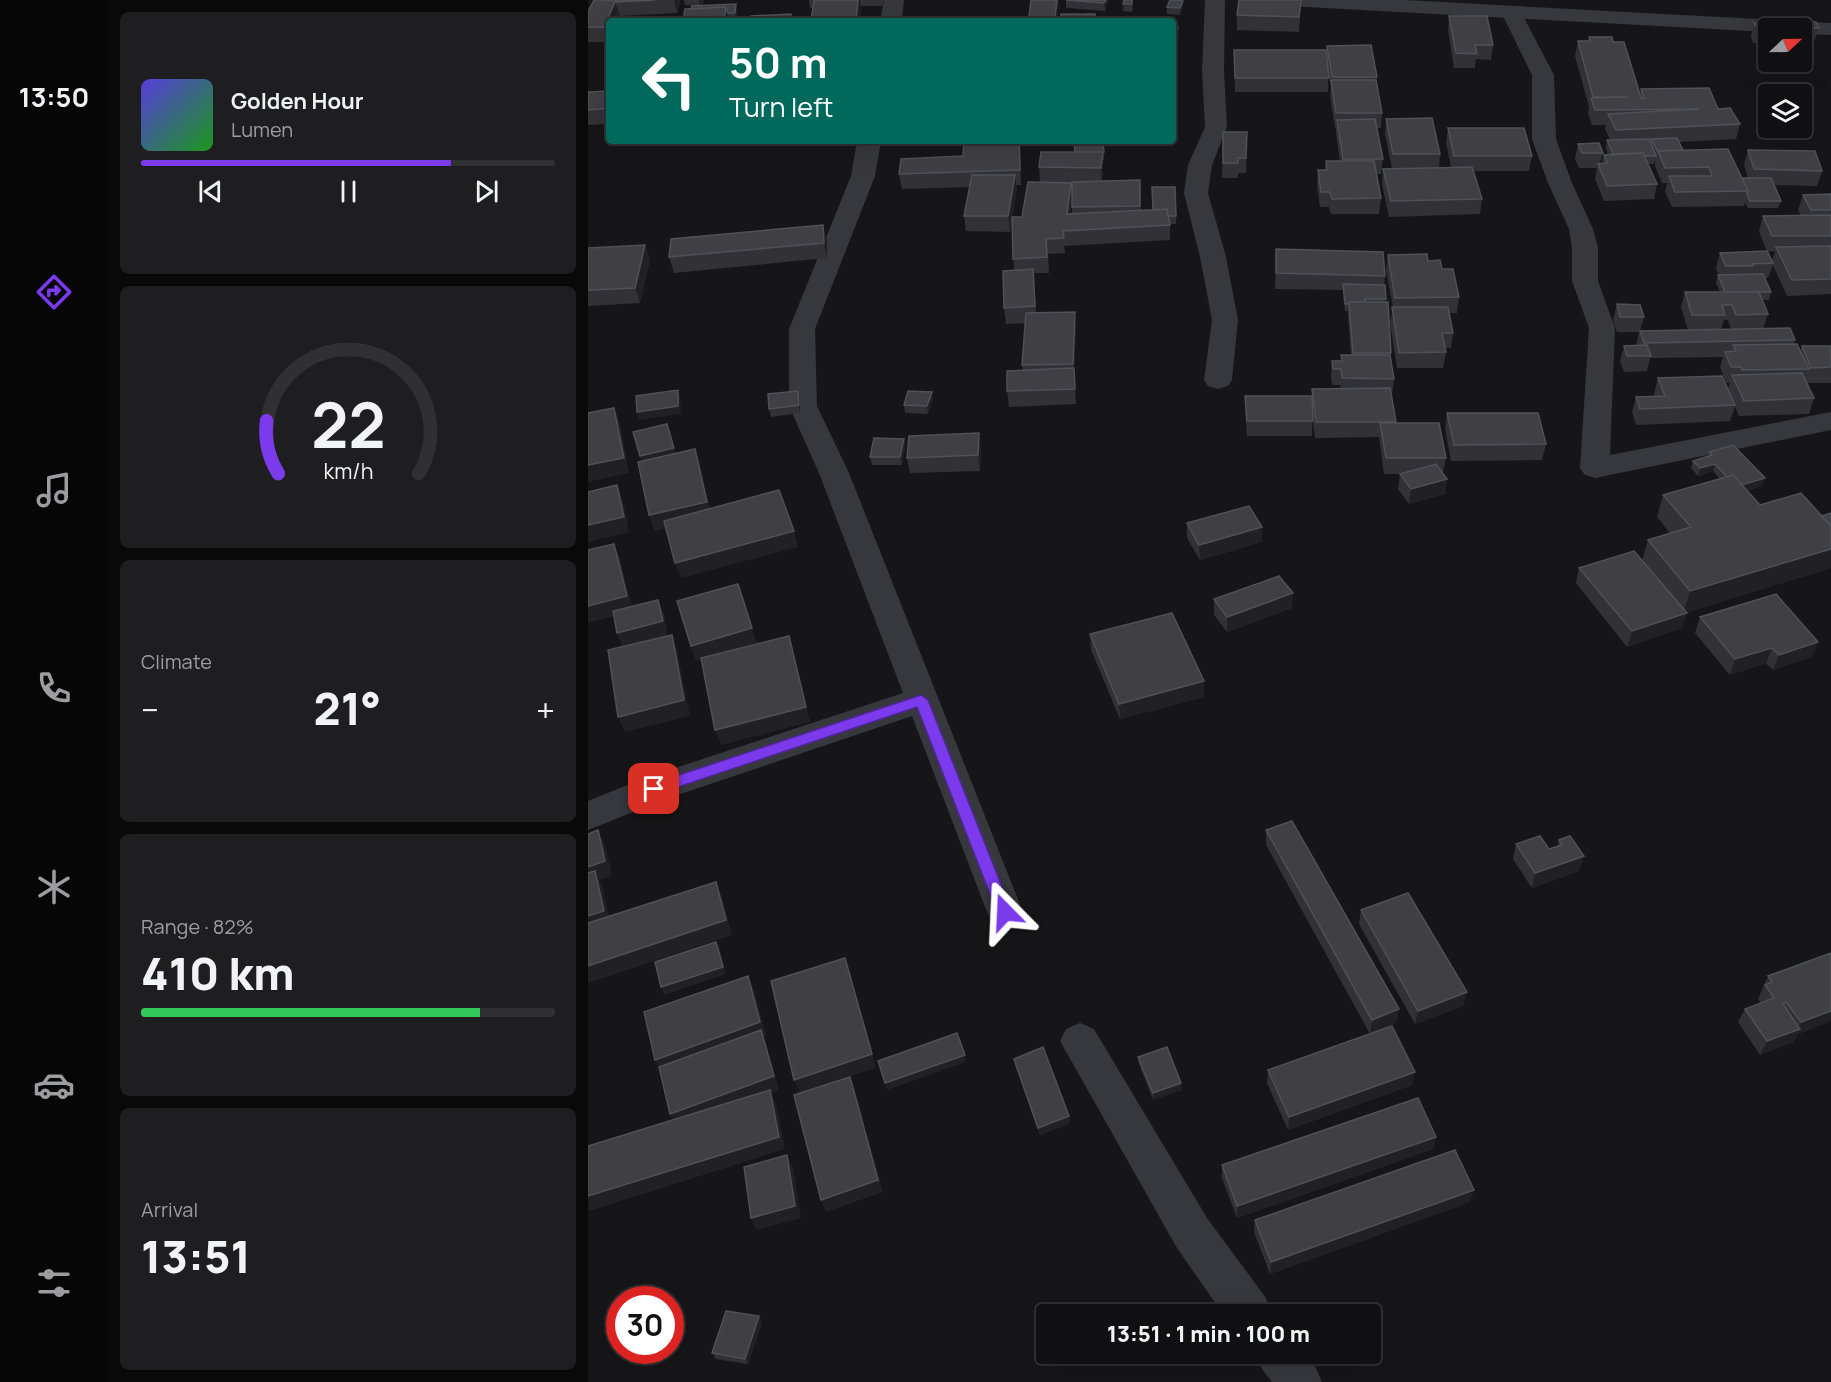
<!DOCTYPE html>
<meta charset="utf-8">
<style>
:root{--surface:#101012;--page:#1e1e20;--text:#f1f3f6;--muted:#9c9d9f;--line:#303032;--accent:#7c3aed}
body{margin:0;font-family:Manrope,sans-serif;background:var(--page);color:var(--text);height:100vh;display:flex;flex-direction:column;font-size:22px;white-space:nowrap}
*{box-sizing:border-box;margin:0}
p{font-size:20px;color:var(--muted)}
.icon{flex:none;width:33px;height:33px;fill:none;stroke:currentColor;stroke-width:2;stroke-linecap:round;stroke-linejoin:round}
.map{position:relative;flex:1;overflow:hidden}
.side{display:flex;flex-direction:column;gap:12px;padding:12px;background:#09090a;width:480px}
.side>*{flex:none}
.guide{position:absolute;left:18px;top:18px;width:570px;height:126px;border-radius:6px;box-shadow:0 6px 24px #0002,0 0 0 2px var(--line);background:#00695c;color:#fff;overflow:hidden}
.needle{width:39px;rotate:68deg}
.tools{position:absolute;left:1170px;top:18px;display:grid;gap:12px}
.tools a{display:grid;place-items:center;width:54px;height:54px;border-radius:6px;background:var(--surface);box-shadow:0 6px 24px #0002,0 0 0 2px var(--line);font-size:30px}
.speed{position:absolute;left:18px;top:1286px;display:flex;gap:12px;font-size:30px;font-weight:700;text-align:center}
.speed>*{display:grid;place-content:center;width:78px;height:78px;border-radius:50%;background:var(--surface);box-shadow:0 6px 24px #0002,0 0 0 2px var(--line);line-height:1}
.speed .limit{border:9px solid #d22;background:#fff;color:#111}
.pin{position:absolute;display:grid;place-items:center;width:51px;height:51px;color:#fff;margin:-26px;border-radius:12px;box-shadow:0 3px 9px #0006}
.me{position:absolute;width:66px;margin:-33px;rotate:339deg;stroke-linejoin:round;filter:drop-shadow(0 0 4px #0008)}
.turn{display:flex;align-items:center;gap:21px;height:126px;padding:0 24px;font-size:27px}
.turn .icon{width:78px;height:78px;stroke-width:2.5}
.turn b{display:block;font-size:42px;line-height:51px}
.big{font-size:45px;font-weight:800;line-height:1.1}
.side .widget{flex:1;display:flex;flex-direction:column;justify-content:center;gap:9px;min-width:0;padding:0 21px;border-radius:9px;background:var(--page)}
.side .dial{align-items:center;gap:0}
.dial svg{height:156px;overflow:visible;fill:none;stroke:var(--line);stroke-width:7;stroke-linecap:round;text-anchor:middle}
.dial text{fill:var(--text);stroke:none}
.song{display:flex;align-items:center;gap:18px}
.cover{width:72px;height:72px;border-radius:9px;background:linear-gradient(135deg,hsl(250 70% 55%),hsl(120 70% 35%))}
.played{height:6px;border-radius:3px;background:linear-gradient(90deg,var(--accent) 75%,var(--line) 75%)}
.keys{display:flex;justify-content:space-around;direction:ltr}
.heat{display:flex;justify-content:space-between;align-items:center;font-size:33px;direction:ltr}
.charge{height:9px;border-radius:4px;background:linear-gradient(90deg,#34c759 82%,var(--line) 0)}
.trip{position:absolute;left:448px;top:1304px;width:345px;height:60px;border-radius:6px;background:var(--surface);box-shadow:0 6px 24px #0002,0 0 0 2px var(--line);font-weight:800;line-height:60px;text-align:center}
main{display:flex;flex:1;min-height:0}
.menu{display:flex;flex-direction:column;width:108px;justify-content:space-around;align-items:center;background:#060607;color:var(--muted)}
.menu .icon{width:42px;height:42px}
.menu .selected{color:var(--accent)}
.menu b{font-size:27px;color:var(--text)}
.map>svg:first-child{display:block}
</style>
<main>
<nav class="menu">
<b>13:50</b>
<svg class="icon selected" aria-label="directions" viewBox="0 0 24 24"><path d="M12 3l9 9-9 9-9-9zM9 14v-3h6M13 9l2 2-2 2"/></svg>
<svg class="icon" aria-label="music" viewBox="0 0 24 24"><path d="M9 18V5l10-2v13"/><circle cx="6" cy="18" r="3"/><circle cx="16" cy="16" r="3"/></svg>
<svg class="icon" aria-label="phone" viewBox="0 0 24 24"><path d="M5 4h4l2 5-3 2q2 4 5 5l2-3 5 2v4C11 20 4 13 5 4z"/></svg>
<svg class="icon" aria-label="climate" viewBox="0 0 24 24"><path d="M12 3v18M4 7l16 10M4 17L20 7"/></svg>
<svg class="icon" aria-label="car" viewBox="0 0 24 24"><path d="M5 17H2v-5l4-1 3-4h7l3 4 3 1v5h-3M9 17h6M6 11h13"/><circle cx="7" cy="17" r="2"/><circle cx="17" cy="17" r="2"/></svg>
<svg class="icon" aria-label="filters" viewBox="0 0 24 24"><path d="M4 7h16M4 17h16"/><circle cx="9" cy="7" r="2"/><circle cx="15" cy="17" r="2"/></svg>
</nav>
<section class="side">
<div class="widget">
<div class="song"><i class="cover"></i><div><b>Golden Hour</b><p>Lumen</p></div></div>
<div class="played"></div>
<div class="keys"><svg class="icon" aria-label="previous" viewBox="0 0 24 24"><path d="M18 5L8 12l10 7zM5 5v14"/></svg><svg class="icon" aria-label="pause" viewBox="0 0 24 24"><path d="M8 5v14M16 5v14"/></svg><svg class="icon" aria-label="next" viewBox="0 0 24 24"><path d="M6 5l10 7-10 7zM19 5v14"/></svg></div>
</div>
<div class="widget dial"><svg viewBox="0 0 100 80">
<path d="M14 69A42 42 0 1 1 86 69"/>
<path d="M14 69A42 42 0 0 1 8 42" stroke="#7c3aed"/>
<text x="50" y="56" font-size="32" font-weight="700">22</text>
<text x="50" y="72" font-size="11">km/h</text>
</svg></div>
<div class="widget"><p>Climate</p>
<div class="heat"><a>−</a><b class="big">21°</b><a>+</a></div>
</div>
<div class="widget"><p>Range · 82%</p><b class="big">410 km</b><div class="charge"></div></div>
<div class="widget"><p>Arrival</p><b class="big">13:51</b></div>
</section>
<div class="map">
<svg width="1243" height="1382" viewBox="0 0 1243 1382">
<rect width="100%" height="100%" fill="#161618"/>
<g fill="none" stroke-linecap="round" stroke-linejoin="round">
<path fill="#37383d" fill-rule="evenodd" d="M296,0H316L314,21H292Z
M617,0H637L636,71L639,127L624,165L620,193L638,257L650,320L644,380L640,386L630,389L620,386L616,380L624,320L612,257L596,193L600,165L617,127L614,71Z
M923,6L930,8L933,12L966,75L968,139L984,183L1005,229L1010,248V281L1027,328L1022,455L1243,412V430L1007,478L997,475L992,468L1001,328L984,281V248L981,229L960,183L944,139V75L913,12L916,8Z
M269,141H293L287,176L227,329L229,406L261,473L435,912L430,923L417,928L404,923L399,912L324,716L78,799L0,830V801L54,779L315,693L231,473L201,406V329L263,176Z
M492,1023L506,1029L619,1218L678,1298L684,1314H635L589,1248L472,1041L478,1029Z
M668,1353H717L727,1366L734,1382H684L674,1369Z"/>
<path fill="#37383d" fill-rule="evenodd" d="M690,0H817L1243,23V35L1214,34V28H1180V32L700,6L693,4Z"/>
</g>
<path fill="#323236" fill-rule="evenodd" d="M6,0H92V1L89,13L32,16L20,42H0V12Z
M96,0H116L113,6L150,11L148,20H141L103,9L106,6L97,5Z
M221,0H272L273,11L272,21H223L225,8H222Z
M272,0H296L294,6H273Z
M443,0H471L469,21H437L441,19Z
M478,0H521L517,11L478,8Z
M536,0L545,5L544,12L535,11Z
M713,0L711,32L649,30V15Z
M595,1V8L592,15L579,14V7Z
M861,16L905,45L903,60L888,59L887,68H866L860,30Z
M1203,22L1231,28L1226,42H1214V28H1201Z
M1166,23L1180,28V43H1165L1163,37Z
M1001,37L1025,42L1052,93L1053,89L1130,109L1152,124L1148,139L1091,142L1095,150L1154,178H1160L1156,165L1160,150L1234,171L1229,186L1186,185L1193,201L1190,208H1160L1157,202L1156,206L1084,207L1077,192L1079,183H1074L1067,166V159L1066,164H1060L1069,184L1066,199L1016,201L1007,179L1009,168H991L987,159L990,144L1015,153L1012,163H1014L1016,155H1020L1018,148L1019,140H1022L1017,129L1018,125H1004L1000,113L1001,107L987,56L990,41H1000Z
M739,46L789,77L788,82L794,113L793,128H789L795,159L793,174H788L793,198L791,214H743L741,207H732L729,185L730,170H737L738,161H752L748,134V128H747L742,95L743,87L740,73V92H647L646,50L739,57Z
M21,91V124L0,125V92Z
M798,119L852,154L851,168L863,167L858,143L860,128L944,156L941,171H885L894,199L892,214L801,217L794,184L795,169H804L797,134Z
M635,132H659L658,173H650V178H634Z
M515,141L516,160H515L514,181L552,180L553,211L588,216V224H582V240L476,246L477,253L460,254L461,273H446L448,313L488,327L486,371L488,404L421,407L419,391L435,370L434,365L437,323L418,324L416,308L426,270L424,219L422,232L378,231L376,216L382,187L314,189L311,174L375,156L433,147V185H428L429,190L424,217H434L452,182L451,167ZM484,199V214H482Z
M1243,194V294L1199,296L1185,265L1180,278H1177L1183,292L1181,300H1174L1180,314L1175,329L1207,340L1206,344L1212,351L1214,346H1243V383H1219L1226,398L1221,414L1151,416L1147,407L1142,421L1048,425L1044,412L1048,397L1067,396L1066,394L1070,378L1140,389L1142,383H1138L1132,367L1135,357L1062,358L1059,371L1036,372L1032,361L1036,346H1048L1051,332H1029L1025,320L1029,304L1056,317L1052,331L1100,330L1093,307L1097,292H1132L1128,283L1130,275H1131L1128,268L1132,253L1184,261L1187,251L1179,252L1171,231L1175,216H1213L1210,210L1215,195ZM1136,320H1140L1143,329H1133Z
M239,240V258L86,273L81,257Z
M57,245L62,260L52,303L0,306V248Z
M688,249L797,276L796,285L803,353V358L806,379L804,394L808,423L858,458L855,473L859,479L857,494L821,504L810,489L812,474H796L791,437L727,438L724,416V436H659L657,411V396L724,398V389H753L752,385H744L743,376L744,361H753V355H763L760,317V311H757L755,290L687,289Z
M800,255L840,261L854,269L871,297L869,313H861L865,333L863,348H857L858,352L855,368H809L802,323L805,307L798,270Z
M210,391L212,399V413L183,417L181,409Z
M345,400L340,414L317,413L316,405Z
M859,413L958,444L954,460L863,461L857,429Z
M391,433L393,449L392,471L322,473L319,458Z
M316,439L317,446L314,465H284L282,457Z
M1121,452L1174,486L1159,491L1172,505L1233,516L1243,513V568L1099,612L1094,628L1039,647L988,583L991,568L1054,560L1060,540L1082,533L1069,517L1075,495L1132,479L1125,471L1110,476L1103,468L1105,461L1120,456Z
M599,523L674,542L612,560L599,538Z
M626,599L704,608L639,632L626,615Z
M1112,617L1224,657L1185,670L1178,663L1142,675L1107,633Z
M502,634L616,681V697L532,719L503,650Z
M678,830L811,1009L808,1023L782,1034L678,845Z
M971,840L991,871L944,888L925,859L928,844L961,849L969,846Z
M773,910L879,992L875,1006L827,1024L771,924Z
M1243,953L1209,1035L1205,1042L1172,1055L1150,1022L1157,1009L1173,1003L1170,999L1180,976Z
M550,1057L594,1090L565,1100L551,1064Z
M426,1059L481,1116L482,1123L452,1135L427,1065Z
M680,1070L824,1085L700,1130L679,1083Z
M848,1137L845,1149L649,1218L634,1178V1165Z
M882,1202L682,1274L666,1232L667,1220Z
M174,1322L160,1364L128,1359L124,1353Z"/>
<path fill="#212124" d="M86,0H92L89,13Z
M111,0H116L112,6Z
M269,0H272L273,11L272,21H268Z
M469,0H471L469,21H467Z
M518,0H521L517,11L516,3Z
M595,1V8L592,15V8Z
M27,2L32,16L29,21H21L20,42L16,27Z
M148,4L150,11L148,20L147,13Z
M138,7L141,21H136Z
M590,28L591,36L585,53V46Z
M431,141H432L433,147V185L432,170Z
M515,152V167L514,183L513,168Z
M427,175L429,190L422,232L420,216Z
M483,183L484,198L480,229L479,214Z
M235,225L239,240V258L236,243Z
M57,245L62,260L52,303L47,288Z
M487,312L488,327L486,371L488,404L485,364Z
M90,390L92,397L93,414L51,420L49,412Z
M210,391L212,399V413L211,405Z
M344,392L345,400L340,414L339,406Z
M26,408L32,423L41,473L0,482V465Z
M79,424L91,464L57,472L52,456Z
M391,433L393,449L392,471L390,455Z
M316,439L317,446L314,465L312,457Z
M107,449L112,465L124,517L66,531L61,515Z
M1127,464L1125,471L1110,476L1112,468Z
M1177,478L1174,486L1146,494L1148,487Z
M859,479L857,494L821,504L823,489Z
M29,485L35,501L41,532L0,542V525Z
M674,527V542L612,560L611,545Z
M206,531L210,547L93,578L87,563Z
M26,544L32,559L45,611L0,623V606Z
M1243,549V568L1095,614L1102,591Z
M705,593L704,608L639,632V617Z
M70,600L76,615L80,637L35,648L29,633Z
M1099,613L1094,628L1039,647L1044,631Z
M164,628L169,643L108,661L103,646Z
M84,635L89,650L102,716L37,732L30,717Z
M201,636L222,722L133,745L127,730Z
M1230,642L1224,657L1185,670L1191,655Z
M1184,648L1178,663L1142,675L1147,659Z
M616,681V697L532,719L531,704Z
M10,830L17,845L24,876L11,880L14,885L23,925L0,933V867Z
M996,856L991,871L944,888L947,873Z
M128,882L134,897L144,935L0,983V966Z
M128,942L132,949L138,974L76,995L73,987Z
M257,958L288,1068L212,1093L206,1080Z
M160,976L166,990L178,1035L175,1036L178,1043L191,1090L183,1093L188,1103L197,1149L1,1211L0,1196L89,1127L82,1114L74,1073L67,1060Z
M879,992L875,1006L827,1024L830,1011Z
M811,1009L808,1023L782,1034L784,1020Z
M1243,1011V1021L1209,1035L1205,1042L1172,1055L1179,1041L1209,1030L1213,1022Z
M377,1055L378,1062L299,1090L297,1083Z
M827,1072L824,1085L700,1130L701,1117Z
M262,1077L267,1090L295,1192L238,1212L233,1200Z
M593,1083L594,1090L565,1100V1093Z
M481,1116L482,1123L452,1135L450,1128Z
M848,1137L845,1149L649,1218V1206Z
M199,1155L205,1167L213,1218L169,1230L163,1218Z
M886,1190L882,1202L682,1274L683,1262Z
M171,1316L174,1322L160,1364L157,1359Z"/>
<path fill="#3f3f44" stroke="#4f5156" stroke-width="1.5" d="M6,0H67L27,2L16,27H0V12Z
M226,0H270L268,21H223Z
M443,0H469L467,17H441Z
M478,0H518L516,3Z
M536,0H544V4H535Z
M582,0H589L595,1L592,8L579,7Z
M651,0H713L711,17L649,15Z
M148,4L147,13H140L138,7L103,9L104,6Z
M138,7L136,21H95L97,9Z
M203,14L202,21H162L163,16Z
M473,14H507V21H472Z
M861,16H899L905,45H887L889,54L868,53Z
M437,19H464V21H437Z
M1203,22H1228L1231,28H1206Z
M1166,23H1191L1194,28H1169Z
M585,28H590L585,46Z
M1001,37H1024L1025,42H1036L1053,98H1056L1053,89L1121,88L1130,109L1142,108L1152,124L1028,130L1020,114L1111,109L1007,110L1003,98L1040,97H1005L990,41H1002Z
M783,45L789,77H744L739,46Z
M646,50H738L741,78H647Z
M743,80H788L794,113H748Z
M21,91V108L0,110V92Z
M844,118L852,154H805L798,119Z
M787,119L795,159H755L749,120Z
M860,128H936L944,156H866Z
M635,132H659L658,158H650V163H635Z
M1089,138L1095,150L1070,151V152L1063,139Z
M1061,139L1068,156H1057L1055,153L1025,154L1019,140Z
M376,141H431L432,170L311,174L313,159L375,156Z
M515,141L516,152H487L486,142Z
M1011,143L1015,153H994L990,144Z
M1140,149L1160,191L1087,192L1081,176H1124L1121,167L1077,168L1070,151Z
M1160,150L1227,151L1234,171L1166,169Z
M453,152H515L513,168L451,167Z
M1055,153L1069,184L1019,186L1010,164L1019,163L1016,155Z
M738,161H786L793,198L744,199L742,192H733L730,170H739Z
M884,167L894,199L803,201L795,169Z
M384,175H427L420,216H376Z
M1154,178H1183L1193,201H1162L1159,194L1160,191Z
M552,180V206L484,207V182Z
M440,182L483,183L479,214L579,209L582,225L475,231L476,238L458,239L459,257L425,259L424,217H434Z
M564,187H587L588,216H580L579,209L565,210Z
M1243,194V210H1223L1215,195Z
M1243,215V236H1184L1175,216Z
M235,225L236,243L81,257L83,239Z
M57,245L47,288L0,290V248Z
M1243,246V279L1204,280L1188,247Z
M688,249L795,252L797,276L688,273Z
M1179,251L1185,263L1164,264L1165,266H1138L1132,253Z
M839,254L840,261L852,260L854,269H865L871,297L807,298L800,255Z
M445,269L447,306L416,308L415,271Z
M1175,274L1183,292H1137L1130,275Z
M755,284L797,285L798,299H777V302H761V304H757Z
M1097,292H1171L1180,314L1148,315L1144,305H1134L1137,315H1104Z
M761,302H800L803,353H765Z
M1029,304L1052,305L1056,317H1032Z
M804,307H860L865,333H854L858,352L811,353Z
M487,312L485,364L434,365L438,313Z
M1202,328L1207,340L1056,343L1052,331Z
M1209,344L1221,369L1154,370L1153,367H1143L1137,352L1148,351L1145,345Z
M1059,345L1063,356H1039L1036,346Z
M1214,346H1243V367L1223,368Z
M753,355H802L806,379L754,378L753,369H745L744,361H754Z
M486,368L487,389L419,391V371Z
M1214,373L1226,398L1156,401L1144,375Z
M1134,376L1147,405L1052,409L1048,397L1077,396L1070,378Z
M802,388L808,422H728L724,389Z
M90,390V406L49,412L48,396Z
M210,391L211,405L181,409L180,394Z
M320,391L344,392L339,406L316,405Z
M657,396H724L725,421H659Z
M26,408L36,458L0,465V413Z
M859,413H950L958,444L866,445Z
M792,423H851L858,458H798Z
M79,424L86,448L52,456L45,432Z
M391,433L390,455L319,458L321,436Z
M286,438L316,439L312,457H282Z
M1145,445L1177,478L1154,485L1145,475L1139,477L1127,464L1112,468L1105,461L1124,455L1121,452Z
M107,449L119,502L61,515L50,462Z
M848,464L859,479L823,489L812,474Z
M1145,475L1172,505L1213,493L1243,526V549L1102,591L1060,540L1103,527L1075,495Z
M29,485L36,517L0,525V492Z
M191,490L206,531L87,563L76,521Z
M661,506L674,527L611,545L599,523Z
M1243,513V526L1233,516Z
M26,544L39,596L0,606V550Z
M1046,551L1099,613L1044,631L991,568Z
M691,576L705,593L639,617L626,599Z
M150,584L164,628L103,646L89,601Z
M1188,594L1230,642L1191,655L1184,648L1147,659L1112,617Z
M70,600L75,621L29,633L25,611Z
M584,613L616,681L531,704L502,634Z
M84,635L96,700L30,717L20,650Z
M201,636L218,707L127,730L113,658Z
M704,821L811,1009L784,1020L678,830Z
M10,830L17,861L0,867V834Z
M952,836L961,849L974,845L971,840L982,836L996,856L947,873L928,844Z
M7,871L16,911L0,916V873Z
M128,882L138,920L0,966V923Z
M820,893L879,992L830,1011L773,910Z
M128,942L135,967L73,987L67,962Z
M1243,953V1011L1213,1022L1198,1002L1195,1004L1212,1029L1179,1041L1157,1009L1186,998L1177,985L1184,982L1180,976Z
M257,958L284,1054L206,1080L183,981Z
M160,976L172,1022L67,1060L56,1012Z
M804,1026L827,1072L701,1117L680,1070Z
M173,1030L186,1076L82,1114L71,1067Z
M369,1033L377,1055L297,1083L290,1061Z
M455,1047L481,1116L450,1128L426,1059Z
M579,1047L593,1083L565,1093L550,1057Z
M262,1077L290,1180L233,1200L206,1095Z
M182,1090L191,1137L0,1196V1146Z
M830,1098L848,1137L649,1206L634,1165Z
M867,1150L886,1190L683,1262L667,1220Z
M199,1155L207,1206L163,1218L156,1167Z
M138,1311L171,1316L157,1359L124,1353Z"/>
<path fill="#7c3aed" stroke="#51269a" stroke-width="1.5" d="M333,695L340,700L424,912L422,916L417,918L411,916L409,912L329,707L66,795L61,793L59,789L61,785Z"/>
</svg>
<div class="tools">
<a><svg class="needle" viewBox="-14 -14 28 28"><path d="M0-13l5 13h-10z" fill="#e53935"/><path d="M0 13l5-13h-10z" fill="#9c9d9f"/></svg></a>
<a><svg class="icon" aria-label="layers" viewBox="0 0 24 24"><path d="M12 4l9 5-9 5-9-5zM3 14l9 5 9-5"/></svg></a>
</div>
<div class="speed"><div class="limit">30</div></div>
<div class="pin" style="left:66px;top:789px;background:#d93025"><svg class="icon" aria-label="arrive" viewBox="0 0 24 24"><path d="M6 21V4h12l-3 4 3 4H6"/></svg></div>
<svg class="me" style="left:417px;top:912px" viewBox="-20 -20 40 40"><path d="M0-17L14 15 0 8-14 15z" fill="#7c3aed" stroke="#fff" stroke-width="4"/></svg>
<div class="trip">13:51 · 1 min · 100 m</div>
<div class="guide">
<div class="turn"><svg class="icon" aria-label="left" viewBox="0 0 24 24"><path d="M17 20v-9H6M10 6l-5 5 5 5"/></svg><div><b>50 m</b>Turn left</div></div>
</div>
</div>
</main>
